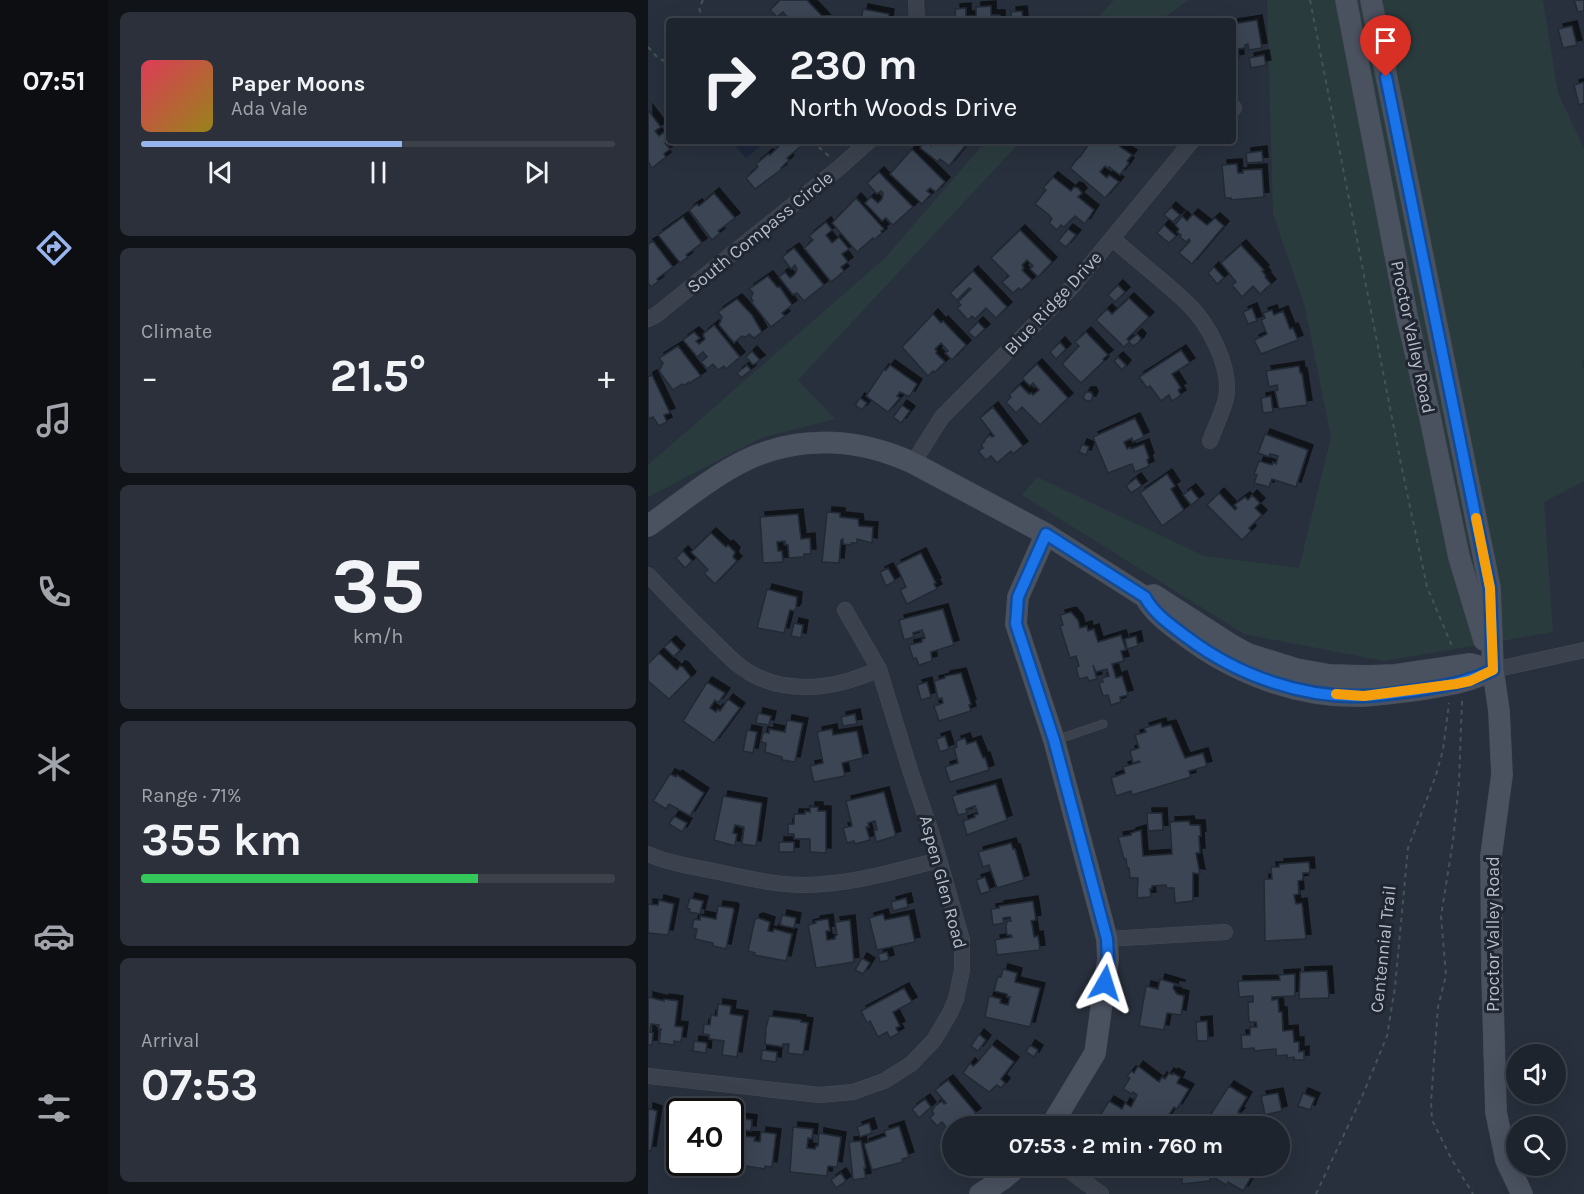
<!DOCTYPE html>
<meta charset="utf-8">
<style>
:root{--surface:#1e242e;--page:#2b303a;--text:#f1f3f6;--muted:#a1a4aa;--line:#3c414a;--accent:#98b5ed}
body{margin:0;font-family:Karla,sans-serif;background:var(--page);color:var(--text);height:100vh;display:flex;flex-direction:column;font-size:22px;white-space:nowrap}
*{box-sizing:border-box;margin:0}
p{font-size:20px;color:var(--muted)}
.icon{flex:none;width:33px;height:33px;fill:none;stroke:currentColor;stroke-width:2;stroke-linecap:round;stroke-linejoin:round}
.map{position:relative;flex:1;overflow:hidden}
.details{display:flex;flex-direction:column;gap:12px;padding:12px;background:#101419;width:540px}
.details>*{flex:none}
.guide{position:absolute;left:18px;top:18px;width:570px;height:126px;border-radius:6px;box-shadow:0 6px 24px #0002,0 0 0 2px var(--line);background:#1e242e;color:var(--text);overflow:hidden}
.buttons{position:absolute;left:858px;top:1044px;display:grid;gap:12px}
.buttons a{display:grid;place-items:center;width:60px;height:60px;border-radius:50%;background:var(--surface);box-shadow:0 6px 24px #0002,0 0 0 2px var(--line);font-size:30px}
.speed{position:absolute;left:18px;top:1098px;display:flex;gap:12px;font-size:30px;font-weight:700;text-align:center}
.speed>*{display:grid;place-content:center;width:78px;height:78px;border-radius:50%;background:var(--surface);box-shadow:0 6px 24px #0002,0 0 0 2px var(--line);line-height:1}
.speed .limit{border:3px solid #111;border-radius:9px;background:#fff;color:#111}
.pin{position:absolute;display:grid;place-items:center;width:51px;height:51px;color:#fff;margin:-62px -26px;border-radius:50% 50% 50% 0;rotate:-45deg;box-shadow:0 0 6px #0007}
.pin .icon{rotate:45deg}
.me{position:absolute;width:66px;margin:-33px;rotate:6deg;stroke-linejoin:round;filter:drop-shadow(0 0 4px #0008)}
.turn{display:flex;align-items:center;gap:21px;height:126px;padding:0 24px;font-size:27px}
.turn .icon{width:78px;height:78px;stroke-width:2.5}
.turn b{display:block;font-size:42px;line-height:51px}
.big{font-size:45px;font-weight:700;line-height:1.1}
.details .widget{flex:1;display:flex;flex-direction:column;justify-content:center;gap:9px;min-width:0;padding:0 21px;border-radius:9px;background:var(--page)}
.details .dial{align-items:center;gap:0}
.dial b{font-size:78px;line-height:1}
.song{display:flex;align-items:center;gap:18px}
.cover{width:72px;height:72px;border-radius:9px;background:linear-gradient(135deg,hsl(350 70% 55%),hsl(50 70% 35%))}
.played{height:6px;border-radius:3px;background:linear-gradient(90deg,var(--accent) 55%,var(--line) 55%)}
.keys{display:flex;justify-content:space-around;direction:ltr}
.heat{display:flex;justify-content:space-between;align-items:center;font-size:33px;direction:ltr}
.charge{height:9px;border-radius:4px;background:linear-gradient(90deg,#34c759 71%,var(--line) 0)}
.trip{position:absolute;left:294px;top:1116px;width:348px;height:60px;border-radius:30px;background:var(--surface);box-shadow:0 6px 24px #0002,0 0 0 2px var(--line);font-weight:700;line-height:60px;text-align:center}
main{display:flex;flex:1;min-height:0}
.tabs{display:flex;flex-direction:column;width:108px;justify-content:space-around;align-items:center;background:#0c0e12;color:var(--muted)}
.tabs .icon{width:42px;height:42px}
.tabs .current{color:var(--accent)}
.tabs b{font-size:27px;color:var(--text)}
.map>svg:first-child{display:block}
</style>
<main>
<nav class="tabs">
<b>07:51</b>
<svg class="icon current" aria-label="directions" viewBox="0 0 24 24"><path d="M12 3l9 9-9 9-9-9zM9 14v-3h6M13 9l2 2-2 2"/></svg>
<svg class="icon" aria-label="music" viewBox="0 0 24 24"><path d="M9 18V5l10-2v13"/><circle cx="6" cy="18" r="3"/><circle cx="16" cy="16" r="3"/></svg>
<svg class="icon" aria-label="phone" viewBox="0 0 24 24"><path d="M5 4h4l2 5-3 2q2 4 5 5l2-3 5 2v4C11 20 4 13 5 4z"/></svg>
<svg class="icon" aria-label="climate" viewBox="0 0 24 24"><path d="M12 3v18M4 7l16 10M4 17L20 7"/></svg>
<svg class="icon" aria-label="car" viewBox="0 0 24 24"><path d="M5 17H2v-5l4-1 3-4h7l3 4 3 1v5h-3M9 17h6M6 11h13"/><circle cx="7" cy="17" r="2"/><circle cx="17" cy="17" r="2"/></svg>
<svg class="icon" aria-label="filters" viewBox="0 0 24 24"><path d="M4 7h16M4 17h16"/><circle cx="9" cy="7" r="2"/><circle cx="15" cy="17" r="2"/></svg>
</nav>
<section class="details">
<div class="widget">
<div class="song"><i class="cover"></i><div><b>Paper Moons</b><p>Ada Vale</p></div></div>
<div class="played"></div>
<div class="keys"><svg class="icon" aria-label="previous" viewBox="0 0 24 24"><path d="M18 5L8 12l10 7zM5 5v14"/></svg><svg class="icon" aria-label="pause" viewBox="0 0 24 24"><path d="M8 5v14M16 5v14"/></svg><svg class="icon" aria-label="next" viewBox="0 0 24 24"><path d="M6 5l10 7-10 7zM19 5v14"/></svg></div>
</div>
<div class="widget"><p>Climate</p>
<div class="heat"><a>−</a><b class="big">21.5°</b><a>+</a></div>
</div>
<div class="widget dial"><b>35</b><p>km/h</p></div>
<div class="widget"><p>Range · 71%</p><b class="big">355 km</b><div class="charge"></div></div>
<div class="widget"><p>Arrival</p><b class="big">07:53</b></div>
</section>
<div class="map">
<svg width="936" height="1194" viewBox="0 0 936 1194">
<defs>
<filter id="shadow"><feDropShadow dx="5" dy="-5" stdDeviation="0" flood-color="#0009"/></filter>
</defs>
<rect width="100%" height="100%" fill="#28303d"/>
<path fill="#2a3b3e" d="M466,0H541L511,21H446Z
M619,0H895L910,93L936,148V358L934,362L936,370V481L896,502L905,632L736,661L596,634L374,495L389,477L556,556L651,568L683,437L657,307L625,214Z
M338,141H373L150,380L187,419L113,438L0,497V465L237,258Z"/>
<path fill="#1c273a" d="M83,141H117V142L98,158Z"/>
<path fill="#3a4452" stroke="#222934" stroke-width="1.5" filter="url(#shadow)" d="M132,0H159L177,19L139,21L141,19L135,12L129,17L122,10Z
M926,0H936V11L930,12Z
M343,6V15H352V21H308L307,9L318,8V16H328V7Z
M215,9L241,14L240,21H213Z
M374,11L375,21H364L363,12Z
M609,20L614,48L601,50L600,44L597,45V48L590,49L591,59L585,60V24Z
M924,26L929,45L915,48L910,29Z
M616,55L618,65L603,68L601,58Z
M936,82V103L931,105L926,85Z
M0,110L13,127L7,131L11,136L16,132L21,138L17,143L22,149L16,154L18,157L4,168L0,162Z
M133,141H159L139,158L141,160L133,168L134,169L107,189L98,178L110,167L108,164L120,154L122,155L134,143Z
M277,141L283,146L286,141H311L317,146L301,166L292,159L290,162L272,148Z
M443,141L454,143L455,141H464L484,155L479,161L481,163L472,175L461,167L460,169L457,166L452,172L459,178L461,175L471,182L457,198L422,168L431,157H432Z
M264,149L297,182L288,192L282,188L279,191L283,194L274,204L242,174Z
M614,151L615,162L599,163L598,153Z
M587,164H589L590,173H595V170L614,169L616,197L583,200V198H577L574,165Z
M231,172L265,207L245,225L238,218L234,221L217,203L223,197L230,203L234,199L235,193L233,191L229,194L219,183Z
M405,177L423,191L426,187L430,188L434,193L430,197L446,210L437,224L427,216L416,227L413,225L409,230L401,223L404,219L400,214L387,204L398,190L395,188Z
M66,193L87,218L70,231L72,233L64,240L41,210L49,204L51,206Z
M208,198L236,229L233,231L234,233L226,240L225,238L209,252L184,223Z
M523,207L532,215L525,222L516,215Z
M545,214L559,225L567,218L576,226L544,264L531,253L542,241L541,239L538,242L532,237L533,235L529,232L531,229L527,225L534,216L539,221Z
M35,217L54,243L38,255L40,257L32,263L10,235Z
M178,222L184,230L178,235L184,243L191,237L201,249L194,254L200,262L193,267L196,271L183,282L156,248L165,240L161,236Z
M516,225L528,236L521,243L509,233Z
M420,229L428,235L418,247L410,241Z
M372,230L404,262L390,277L382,269L385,266L379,260L374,265L376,268L374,270L384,280L373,290L371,288L365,293L354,282L361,276L343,258Z
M5,241L25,267L9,279L11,281L3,287L0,283V244Z
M593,245L616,270L614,271L618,276L617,277L623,284L612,294L605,286L594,297L584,285L588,282L573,263Z
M146,248L176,285L156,301L149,293L145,295L131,277L137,272L142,278L147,274L149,269L147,265L143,269L134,257Z
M566,267L576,278L569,284L560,273Z
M325,271L359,307L348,318L338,308L327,319L324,316L320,320L309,308L313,305L310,302L323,289L321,288L309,300L302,293Z
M120,276L129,287H132L144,305L134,313L137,316L123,327L103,302L105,301L103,298L105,293L101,289Z
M470,285L477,292L467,302L460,295Z
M481,298L501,317L479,339L481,341L489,334L493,338L491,342L485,346L481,342L476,347L448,320L459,309L464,314Z
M89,299L104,315L114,332L106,338L101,334L98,337L94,336L86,343L71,325L74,317L70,312Z
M604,308L609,321L600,324L595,312Z
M624,310L626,315L635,311L642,329L645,328L650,340L613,354L606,340L619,334L613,320L617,318L615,313Z
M285,314L293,323L295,321L318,345L304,360L297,353L300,351L293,343L287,349L289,351L288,353L297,362L286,373L285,371L280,376L254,347Z
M330,322L337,329L327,338L320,332Z
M66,325L92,357L78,369L76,366L70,370L65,364L59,369L53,362L59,357L55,352L49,357L35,340L46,332L52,338L48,341L51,344L57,339L55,334Z
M438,332L460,355L455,359L456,361L433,383L414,364L431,346L427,342Z
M412,342L418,349L408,359L402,352Z
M30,346L53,376L42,383L41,382L37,385L34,384L25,390L11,371L15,363L11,358Z
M533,350L542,363L524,374L533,388L530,390L533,395L524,401L521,395L513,401L502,386L499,388L491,377Z
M104,351L112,360L105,365L98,357Z
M470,357L478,365L474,370L466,361Z
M389,364L420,398L392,425L374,407L368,413L358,402L363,397L361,395L372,385L381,394L383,393L385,395L391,390L385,383L382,386L374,378Z
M99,365L103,370L93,378L89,373Z
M242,365L269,384L262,396H260L252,392L249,396L252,398L240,412L218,396L236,369L238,370Z
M651,366L652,373H654L659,405L631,409L627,391L630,390L629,385L621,387L618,371Z
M4,375L22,413L16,415L19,422L11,426L5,417L0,419V377Z
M438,392H443L445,396L443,401H438L435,397Z
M623,396L625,412L615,413L613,398Z
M212,398L219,403L214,410L207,405Z
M254,405L262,411L253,423L245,417Z
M345,407L375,446L365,454L363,451L349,463L343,456L338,460L330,451L335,448L333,445L337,441L336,440L342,435L344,437L346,436L332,418Z
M487,418L496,437L485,442L484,438L476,442L479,449L482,447L483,449L496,444L501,458L499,460L501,466L487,472L484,464L460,473L445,437Z
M617,434L660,450L648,487L624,479L621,487L606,483L609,475L606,474L611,461L624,465L625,462L628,464L630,456L622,454L621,457L610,453Z
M434,444L441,447L438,455L431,452Z
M519,474L527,486L523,489L536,510L514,526L492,493Z
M488,478L494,486L483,493L478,486Z
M543,489L551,499L543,505L535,495Z
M571,493L587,510L589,508L586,505L597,497L600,500L604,495L612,503L607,508L614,515L601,528L603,531L594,540L559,505Z
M179,512L192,513V517L210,519L211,526L225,527L224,543L209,539V543H203V545L195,544V539L193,540L191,563L174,562Z
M150,514L153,539L162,538L163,554H156V557L141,558L140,545H138L137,541L129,542L130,551H134L135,562L115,563L112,517Z
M63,533L78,547L80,545L87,552L85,557L89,561L67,584L56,573L60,570L43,552Z
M35,551L44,561L37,568L28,558Z
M273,553L288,583L286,584L289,589L259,604L252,590L258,587L248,565Z
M240,568L247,581L238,586L232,572Z
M119,589L149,597L148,608L146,611L142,610L136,633L109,628Z
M295,609L306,645L283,652L284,661L271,665L268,658L265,659L261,645L274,642V639L277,638L274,630L265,633L266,637L256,640L251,620Z
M423,612L430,620L432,628L439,626L440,631L446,629L450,642L473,635L478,650L473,651L476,661L464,664L468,678L474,676L480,695L472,697L473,702L463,705L460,695L455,696L451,683L455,682L454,678L461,676L459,669L448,672L445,665L449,679L441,681L439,677L431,679L428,667L431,666L428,656L422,658L412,626L415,625L412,615Z
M146,623L155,625L153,638L143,636Z
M488,636L490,646L479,649L477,639Z
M23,641L32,650L26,657L16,647Z
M11,653L29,670L32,666L35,667L43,677L21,699L0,681V664Z
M313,673L323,704L321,705L323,711L291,721L286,706L295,703L294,698L290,699L286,681L297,678V676Z
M59,682L77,693L70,703L67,700L62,708L68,712L70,709L72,711L80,699L92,708L66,743L35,721Z
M279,682L283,697L273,700L269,685Z
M110,713L123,716L121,725L108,723Z
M207,714L209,724L195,726L193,717Z
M139,720L155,723L147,762L134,760V757L117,752L118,743L113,742L115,732L121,733V729L137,732Z
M513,723L514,727L523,725L537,758L555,753L559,766L541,771L543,777L484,795L483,791L468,796L463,778L477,773L475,767L492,762L491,761L485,763L482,751L491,748L487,735L498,732L496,728Z
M184,729L185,735L209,731L215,758L194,763L197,776L166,782L162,766L175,763L169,732Z
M99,730L109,732L105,753L95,751Z
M297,736L301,749L292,752L288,739Z
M317,738L319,744L328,741L335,758L337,757L341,770L302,782L297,767L310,763L306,748L309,747L308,741Z
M22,774L28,777L29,775L56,793L42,816L21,804L18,809L5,801Z
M348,784L359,820L319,835L315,821L327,817L326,815L330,814L327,806L318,809L319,813L310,815L304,796Z
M236,792L248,836L228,842L226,830H229L227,821L220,823L221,827H218L222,840L207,844L206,841L199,843L195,828L204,826L198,801Z
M75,796L114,803L108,846L94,844L96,827L87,825L85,833L89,834L87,846L66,840Z
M162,807H170V811H178V853L162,852V839H146V834H140V824H146V814H157V811L162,812Z
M499,813H514L515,830L500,831Z
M26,816L39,823L34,832L21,824Z
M541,821L542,825H552L553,836H551L552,853H548L552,874L545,873V901L527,903L526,888H518V885L504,886V889H502L503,897L489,898L490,878H482L481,868H479L478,859H476L470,837L483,835V833L493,830L495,856L524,854L522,822Z
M131,842H146V852H131Z
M363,843L365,849H367L376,880L349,888L341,865L335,867L330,852Z
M661,862L662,873H655V880L650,881L651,894L646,895L648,904L654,903L658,939L617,941L616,879H624L623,867H631V864Z
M337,877L342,891L333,894L328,880Z
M42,898L55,901L52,914L41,912L42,909L39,908Z
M258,898L260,907L245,911L243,902Z
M11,900L26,904L20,935L0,933V904L10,905Z
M385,901L388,920L383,921L384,924L386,937L390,936L392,950L349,955L347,940L364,937L363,935H359L358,927L359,921H363L362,917L355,918L356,923L345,925L343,909L351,908V906Z
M70,906L85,908L86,910L78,949L65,946V943L47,939L49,929L44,928L46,919L52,920V916L68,919Z
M235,914L237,920L261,915L267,942L229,950L221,918Z
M134,915L148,918L146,928L132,925Z
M110,918L122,922L120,931L125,932L126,929L144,934L138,961L106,955L107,953L100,951L107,919Z
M180,919L182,931H178L179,940L187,939V936L189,935L187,922L202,920L206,962L168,968L160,925L168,923L167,921Z
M239,952L241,960L232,962L230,954Z
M214,958L222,963L215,974L207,970Z
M355,969L369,973L367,982L392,988L382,1027L337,1017L341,996L353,999L352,1003L360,1005L362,997H359V994L346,991L350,976L353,977Z
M679,971L681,998L651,999L652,972Z
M647,974V996L624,997V1000L630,999L631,1012H634L635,1031L645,1030L646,1042H651V1052L656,1051V1060H646V1057L639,1058V1055L628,1056V1049L606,1051V1048L594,1049L593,1035H602V1027H609L608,1022H601L600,1002H605V996L591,997L590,981L632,980L631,975Z
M512,979L532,985V986L526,985L525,988L529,994L536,996L533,1015L519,1013L516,1030L491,1026L498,986L510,989Z
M256,988L264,1002L245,1012L252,1026L248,1028L251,1033L242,1038L239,1032L230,1037L222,1021L219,1023L213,1011Z
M0,997L16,1001V999L30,1001L27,1026L35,1027L33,1042L26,1041V1045L11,1043L13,1029H10L11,1025L3,1024L2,1032L5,1033L4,1045H0Z
M70,1004L83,1006L82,1014L95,1016L89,1057L74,1055L76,1041L61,1039V1035L55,1034L56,1024L62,1025L63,1015L69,1016Z
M121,1016L153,1020V1022L160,1023L155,1055L140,1053L141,1044H135V1047L117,1044L118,1032H117Z
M559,1021L560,1041H549L548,1022Z
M331,1034L338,1040L330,1051L323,1046Z
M46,1041L59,1043L58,1053L45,1051Z
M344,1045L366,1062L353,1079L357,1083L353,1088L349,1085L341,1092L315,1073L322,1063L325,1066L328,1064Z
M382,1045L390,1050L386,1057L378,1052Z
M114,1050L129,1052L128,1062L113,1060Z
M490,1066L511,1082L514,1077L517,1079L521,1073L524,1075L525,1073L532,1077L529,1083L541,1089L529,1109L526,1107L514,1126L512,1125L511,1126H454L448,1122L461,1101L474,1109L477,1103L483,1107L489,1095L485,1092L484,1094L475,1089L482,1078L479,1076L483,1071L486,1073Z
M300,1080L328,1113L317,1121L314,1118L300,1130L294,1122L289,1126L282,1118L286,1114L284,1111L287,1106L294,1101L296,1104L298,1103L287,1090Z
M581,1086L599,1097L590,1112L592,1113L585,1120L588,1123L603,1120L604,1126H575L561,1117Z
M630,1093L634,1111L617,1115L613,1096Z
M655,1093L667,1098L662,1110L650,1106Z
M277,1099L283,1107L271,1118L264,1109Z
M0,1108L9,1111L3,1151H0Z
M30,1118L32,1119V1155L29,1154V1152L23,1150Z
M89,1118L104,1120L103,1131L87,1129Z
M221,1123L224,1133L212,1137L209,1127Z
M251,1126L261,1157L254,1159L255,1162L224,1170L216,1144L238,1136L236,1131Z
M145,1127L165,1129L164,1139L160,1138L159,1148L167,1149L168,1146H170L171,1133L193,1137L189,1167L180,1166L179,1176L142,1172Z
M113,1132L128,1134L124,1167L117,1166V1169L85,1164L86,1155L84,1154L88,1136L107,1137L106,1141L112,1142Z
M213,1141L218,1168H216L218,1178L205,1180L201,1142Z
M536,1166H599L607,1171L595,1191L580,1182L578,1185L562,1175V1181L534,1184V1168Z
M193,1173L198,1181L188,1188L183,1180Z"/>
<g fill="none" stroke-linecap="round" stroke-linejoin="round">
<defs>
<path id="lane" d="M408,740L455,724"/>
<path id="street" d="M268,0L269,21
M585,108H586
M464,238C488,260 515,280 538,302C560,322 584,367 578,398C575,412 567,427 562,441
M0,319L8,315L192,167L221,141
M265,463L294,417L424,287L544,141
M0,575C19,595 38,615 58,634C68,644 78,654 88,663C130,698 186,690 231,669
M845,670L936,650
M0,854C23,864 46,867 71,872C99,878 127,885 156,885C201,885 248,871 291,860
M459,939L577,932
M0,1076L172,1095L205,1092L236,1081L263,1064L286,1040L302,1013L308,999L314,970V940L284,835L262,770L231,669L197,610
M415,1166L453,1194"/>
<path id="secondary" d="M698,0L759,316L782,417L811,557L836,640
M723,0L842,588L845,670L851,711L854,775L843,856L844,971L848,1112L858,1160L874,1194
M0,526C31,504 62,478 96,461C151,434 211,438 265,463L398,534L497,597C506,613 521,624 536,635C587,674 651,698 715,696C733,695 752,692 770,690C800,685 818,683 845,670
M398,534L370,597L368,624L406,740L459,939L460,959L447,1053L403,1126
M497,597L506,595L582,644L600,654L648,669L682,675L718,676L747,675L822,664L845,670
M332,1194L355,1179L370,1166"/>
</defs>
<use href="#lane" stroke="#454b56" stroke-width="9"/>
<use href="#street" stroke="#454b56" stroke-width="16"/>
<use href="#secondary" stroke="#454b56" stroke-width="22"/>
<path stroke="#435456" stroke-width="2" stroke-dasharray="4.5 4.5" stroke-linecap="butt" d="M55,0L51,8L56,21
M662,0L754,469L779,587L804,646
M0,47L10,58L21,63
M164,141L182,157
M814,701L811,782L805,841L793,916L798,975L790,1007L783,1102L784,1120L804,1160L825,1194
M668,1194L716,1092L739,1036L747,987L760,848L787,778L795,750L801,703"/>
<use href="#lane" stroke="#3b424d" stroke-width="8"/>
<use href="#street" stroke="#3b424d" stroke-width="15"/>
<use href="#secondary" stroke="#4a515f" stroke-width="21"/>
</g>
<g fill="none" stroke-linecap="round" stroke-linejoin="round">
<defs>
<path id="route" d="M457,983L460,959L459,939L406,740L368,624L370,597L398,534L497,597C506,614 524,626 540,638C589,675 653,698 715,696C734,696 752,692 770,690C800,685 818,683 845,670L842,588L738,77"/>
</defs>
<use href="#route" stroke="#114b97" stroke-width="15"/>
<use href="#route" stroke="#1a73e8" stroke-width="10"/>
<path stroke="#f59e0b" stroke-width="10" d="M688,694L716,696L808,684L822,681L845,670L842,588L828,518"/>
</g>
<g text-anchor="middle" stroke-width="6" stroke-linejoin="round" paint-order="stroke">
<g font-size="18" fill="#b8bdc8" stroke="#202732">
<text transform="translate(112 232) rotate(-39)" y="6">South Compass Circle</text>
<text transform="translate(405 303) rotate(-47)" y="6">Blue Ridge Drive</text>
<text transform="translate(765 337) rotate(78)" y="6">Proctor Valley Road</text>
<text transform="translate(295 882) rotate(75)" y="6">Aspen Glen Road</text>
<text transform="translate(845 934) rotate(-90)" y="6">Proctor Valley Road</text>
<text transform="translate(735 949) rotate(-84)" y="6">Centennial Trail</text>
</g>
</g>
</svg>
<div class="buttons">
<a><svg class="icon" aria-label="sound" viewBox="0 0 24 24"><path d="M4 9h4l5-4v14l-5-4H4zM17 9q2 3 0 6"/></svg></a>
<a><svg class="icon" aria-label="search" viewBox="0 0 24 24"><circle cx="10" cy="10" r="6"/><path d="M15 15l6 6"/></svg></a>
</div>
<div class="speed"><div class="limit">40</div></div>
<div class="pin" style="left:738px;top:77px;background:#d93025"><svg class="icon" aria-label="arrive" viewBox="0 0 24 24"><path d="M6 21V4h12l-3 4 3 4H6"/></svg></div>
<svg class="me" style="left:457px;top:983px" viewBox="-20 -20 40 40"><path d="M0-17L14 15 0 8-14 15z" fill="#1a73e8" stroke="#fff" stroke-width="4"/></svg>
<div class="trip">07:53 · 2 min · 760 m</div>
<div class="guide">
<div class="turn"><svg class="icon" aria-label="right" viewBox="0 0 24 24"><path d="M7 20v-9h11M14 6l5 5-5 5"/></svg><div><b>230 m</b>North Woods Drive</div></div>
</div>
</div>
</main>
